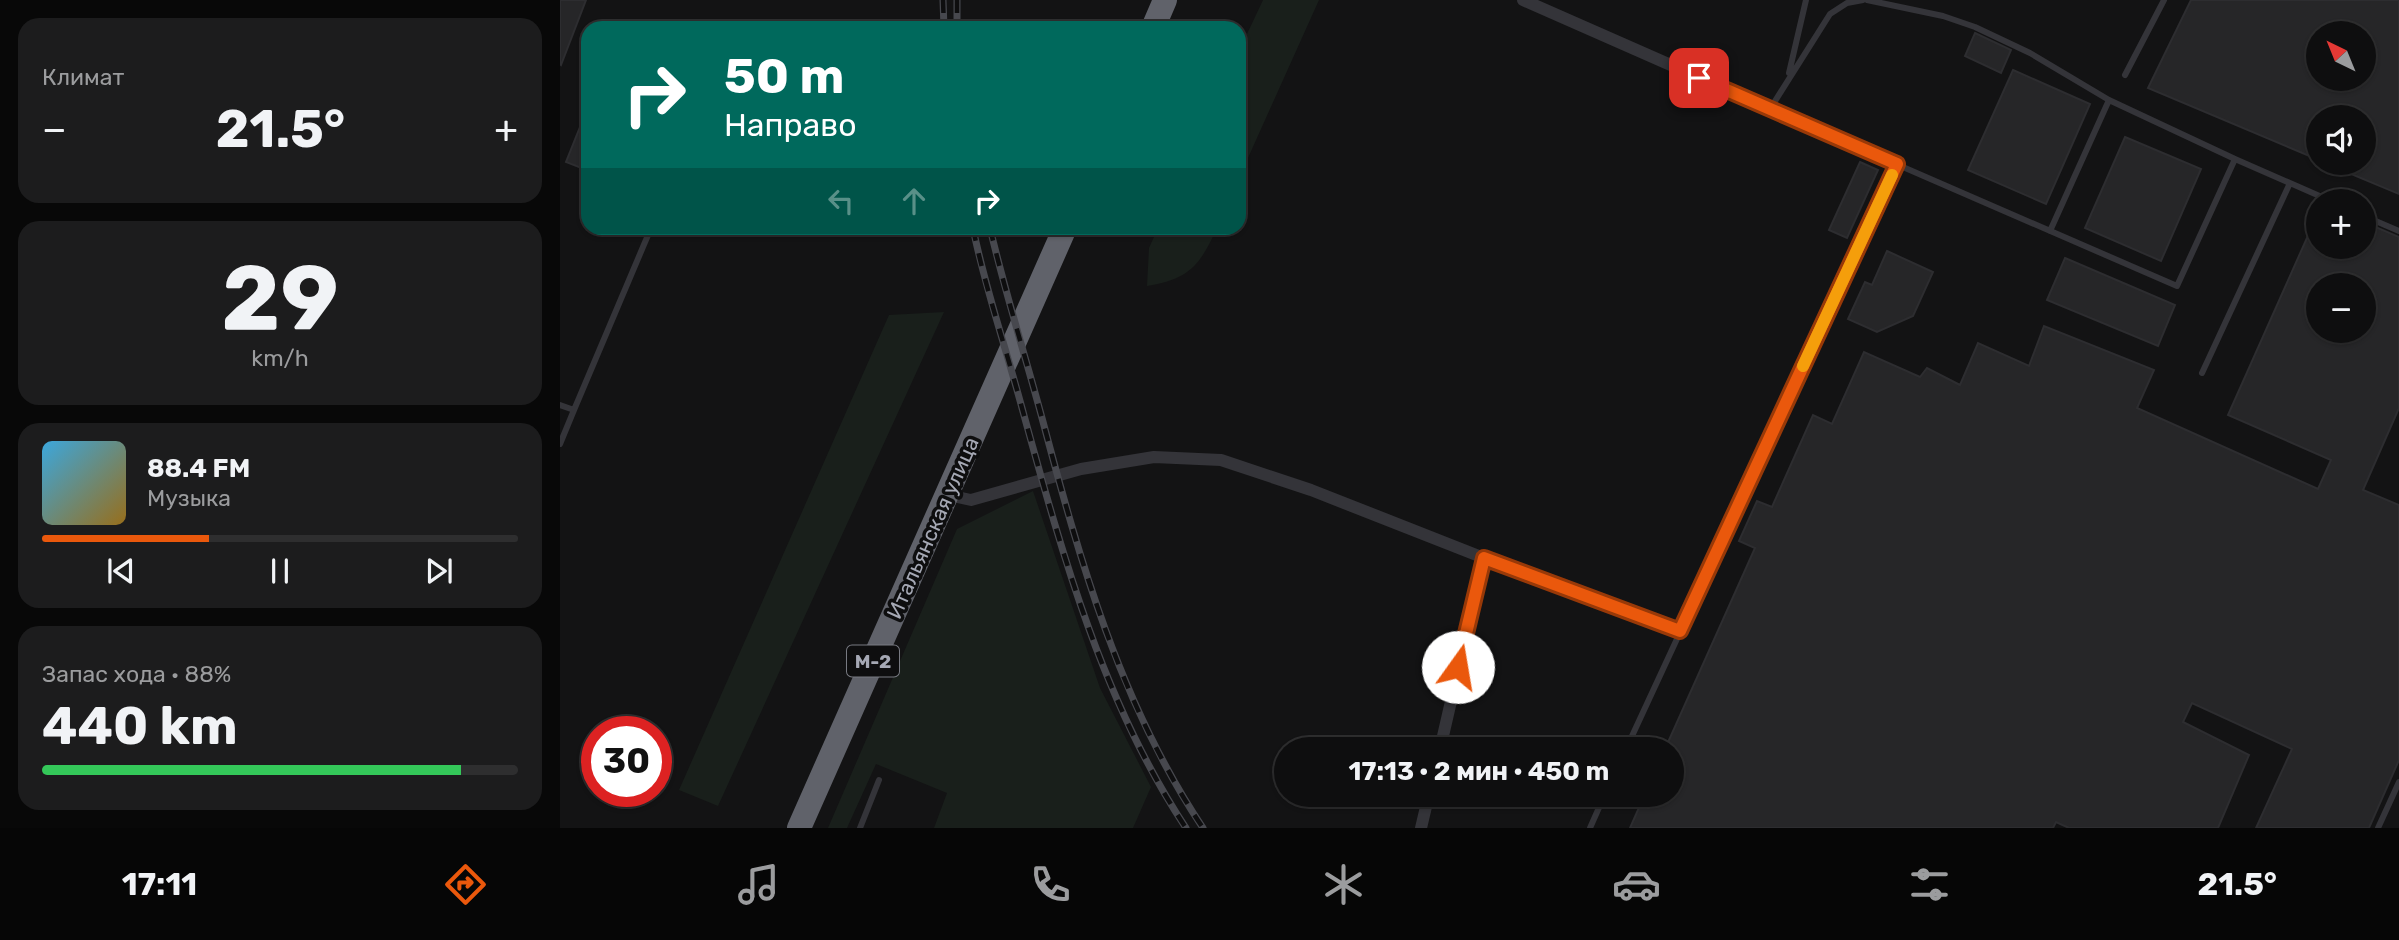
<!DOCTYPE html>
<html lang="ru">
<meta charset="utf-8">
<style>
:root{--surface:#0e0e0f;--page:#1c1c1d;--text:#f1f3f6;--muted:#9b9c9e;--line:#2e2e2f;--accent:#ea580c}
body{margin:0;font-family:Rubik,sans-serif;background:var(--page);color:var(--text);height:100vh;display:flex;flex-direction:column;font-size:26px;white-space:nowrap}
*{box-sizing:border-box;margin:0}
p{font-size:23px;color:var(--muted)}
.icon{flex:none;width:38px;height:38px;fill:none;stroke:currentColor;stroke-width:2;stroke-linecap:round;stroke-linejoin:round}
.map{position:relative;flex:1;overflow:hidden}
.drawer{display:flex;flex-direction:column;gap:18px;padding:18px;background:#080808;width:560px}
.drawer>*{flex:none}
.banner{position:absolute;left:21px;top:21px;width:665px;height:214px;border-radius:21px;box-shadow:0 2px 5px #0004,0 0 0 2px var(--line);background:#00695c;color:#fff;overflow:hidden}
.needle{width:46px;rotate:317deg}
.fabs{position:absolute;left:1746px;top:21px;display:grid;gap:14px}
.fabs a{display:grid;place-items:center;width:70px;height:70px;border-radius:50%;background:var(--surface);box-shadow:0 2px 5px #0004,0 0 0 2px var(--line);font-size:35px}
.speed{position:absolute;left:21px;top:716px;display:flex;gap:14px;font-size:35px;font-weight:700;text-align:center}
.speed>*{display:grid;place-content:center;width:91px;height:91px;border-radius:50%;background:var(--surface);box-shadow:0 2px 5px #0004,0 0 0 2px var(--line);line-height:1}
.speed .limit{border:10px solid #d22;background:#fff;color:#111}
.pin{position:absolute;display:grid;place-items:center;width:60px;height:60px;color:#fff;margin:-30px;border-radius:14px;box-shadow:0 4px 10px #0006}
.me{position:absolute;width:77px;margin:-38px;rotate:13deg;stroke-linejoin:round;filter:drop-shadow(0 0 5px #0008)}
.turn{display:flex;align-items:center;gap:24px;height:147px;padding:0 28px;font-size:32px}
.turn .icon{width:91px;height:91px;stroke-width:2.5}
.turn b{display:block;font-size:49px;line-height:60px}
.lanes{display:flex;align-items:center;height:66px;padding:0 28px;background:#0003;justify-content:center;gap:35px;direction:ltr}
.lanes .off{opacity:.35}
.big{font-size:52px;font-weight:700;line-height:1.1}
.drawer .tile{flex:1;display:flex;flex-direction:column;justify-content:center;gap:10px;min-width:0;padding:0 24px;border-radius:21px;background:var(--page)}
.drawer .dial{align-items:center;gap:0}
.dial b{font-size:91px;line-height:1}
.song{display:flex;align-items:center;gap:21px}
.cover{width:84px;height:84px;border-radius:10px;background:linear-gradient(135deg,hsl(200 70% 55%),hsl(40 70% 35%))}
.played{height:7px;border-radius:4px;background:linear-gradient(90deg,var(--accent) 35%,var(--line) 35%)}
.keys{display:flex;justify-content:space-around;direction:ltr}
.heat{display:flex;justify-content:space-between;align-items:center;font-size:38px;direction:ltr}
.charge{height:10px;border-radius:5px;background:linear-gradient(90deg,#34c759 88%,var(--line) 0)}
.trip{position:absolute;left:714px;top:737px;width:410px;height:70px;border-radius:35px;background:var(--surface);box-shadow:0 2px 5px #0004,0 0 0 2px var(--line);font-weight:700;line-height:70px;text-align:center}
.dock{display:flex;height:112px;justify-content:space-around;align-items:center;background:#060606;color:var(--muted)}
.dock .icon{width:49px;height:49px}
.dock .current{color:var(--accent)}
.dock b{font-size:32px;color:var(--text)}
main{display:flex;flex:1;min-height:0}
.map>svg:first-child{display:block}
</style>
<main>
<section class="drawer">
<div class="tile"><p>Климат</p>
<div class="heat"><a>−</a><b class="big">21.5°</b><a>+</a></div>
</div>
<div class="tile dial"><b>29</b><p>km/h</p></div>
<div class="tile">
<div class="song"><i class="cover"></i><div><b>88.4 FM</b><p>Музыка</p></div></div>
<div class="played"></div>
<div class="keys"><svg class="icon" aria-label="previous" viewBox="0 0 24 24"><path d="M18 5L8 12l10 7zM5 5v14"/></svg><svg class="icon" aria-label="pause" viewBox="0 0 24 24"><path d="M8 5v14M16 5v14"/></svg><svg class="icon" aria-label="next" viewBox="0 0 24 24"><path d="M6 5l10 7-10 7zM19 5v14"/></svg></div>
</div>
<div class="tile"><p>Запас хода · 88%</p><b class="big">440 km</b><div class="charge"></div></div>
</section>
<div class="map">
<svg width="1839" height="828" viewBox="0 0 1839 828">
<rect width="100%" height="100%" fill="#131314"/>
<path fill="#191f1b" d="M703,0H759L679,178V51Z
M598,228H657C640,265 630,279 587,286L589,248Z
M384,312L158,806L119,790L329,315Z
M473,491L540,688L591,787L573,828H374L387,793L316,764L287,828H268L397,529Z"/>
<path fill="#262628" stroke="#2d2d30" stroke-width="2" fill-rule="evenodd" d="M0,0H26L1,65L0,64Z
M1631,0H1839V194L1765,163H1804V117H1759V160L1588,88ZM1759,33H1804V79H1759Z
M1415,33L1451,50L1441,73L1405,56Z
M1453,70L1530,104L1486,204L1408,170Z
M28,107V158L24,169L6,162Z
M1565,137L1641,169L1601,261L1525,228Z
M1300,162L1318,170L1287,238L1269,230Z
M1759,211V247H1804V222L1839,237V408L1803,490L1839,505V760L1809,828H1696L1732,749L1632,703L1623,722L1689,755L1658,828H1509L1496,822L1493,828H1070L1085,794H1111V749H1105L1195,548L1179,541L1197,501L1212,507L1253,415L1272,424L1304,352L1360,377L1367,368L1400,385L1418,343L1469,366L1484,326L1594,370L1577,408L1758,489L1771,460L1668,415ZM1759,285H1804V331H1759Z
M1327,251L1373,272L1353,316L1317,332L1288,319L1305,282L1312,285Z
M1505,258L1615,305L1598,346L1487,300Z"/>
<g fill="none" stroke-linecap="round" stroke-linejoin="round">
<path stroke="#343439" stroke-width="6" d="M1307,0L1383,16L1415,27L1470,53L1549,100L1675,159
M1229,73L1246,0
M1565,75L1604,0
M1210,109L1270,14L1287,3L1303,0
M1313,154L1617,286L1675,159L1771,201
M1804,216L1839,231
M1490,231L1549,100
M1642,373L1730,183
M0,405L14,410L0,444
M14,410L91,228
M924,558L1120,631
M1066,749L1337,164
M300,828L319,780
M1030,828L1045,794
M1818,828L1839,782"/>
<path stroke="#343439" stroke-width="12" d="M963,0L1313,154
M388,495L411,500L521,469L594,457L661,460L751,490L924,558L880,749
M861,828L869,794"/>
<path stroke="#60626a" stroke-width="24" d="M593,28L605,0
M239,828L505,228"/>
<defs>
<path id="rail" d="M383,0L384,28
M397,0V28
M413,228C425,288 446,348 462,408C502,553 542,701 626,828
M430,228C445,292 465,355 482,418C520,561 560,704 643,828"/>
</defs>
<use href="#rail" stroke="#47484e" stroke-width="7"/>
<use href="#rail" stroke="#0e0e0f" stroke-width="4.5" stroke-dasharray="13" stroke-linecap="butt"/>
</g>
<g fill="none" stroke-linecap="round" stroke-linejoin="round">
<defs>
<path id="route" d="M898,667L924,558L1120,631L1337,164L1139,78"/>
</defs>
<use href="#route" stroke="#983908" stroke-width="18"/>
<use href="#route" stroke="#ea580c" stroke-width="12"/>
<path stroke="#f59e0b" stroke-width="12" d="M1243,366L1332,175"/>
</g>
<g text-anchor="middle" stroke-width="7" stroke-linejoin="round" paint-order="stroke">
<rect fill="#0e0e0f" stroke="#787a82" stroke-width="2" x="287" y="645.5" width="52" height="31" rx="5"/>
<g font-size="19" font-weight="bold" fill="#a5a8b4">
<text x="313" y="668">М-2</text>
</g>
<g font-size="21" fill="#a5a8b4" stroke="#0e0e0f">
<text transform="translate(373 528) rotate(-66)" y="7">Итальянская улица</text>
</g>
</g>
</svg>
<div class="fabs">
<a><svg class="needle" viewBox="-14 -14 28 28"><path d="M0-13l5 13h-10z" fill="#e53935"/><path d="M0 13l5-13h-10z" fill="#9b9c9e"/></svg></a>
<a><svg class="icon" aria-label="sound" viewBox="0 0 24 24"><path d="M4 9h4l5-4v14l-5-4H4zM17 9q2 3 0 6"/></svg></a>
<a>+</a>
<a>−</a>
</div>
<div class="speed"><div class="limit">30</div></div>
<div class="pin" style="left:1139px;top:78px;background:#d93025"><svg class="icon" aria-label="arrive" viewBox="0 0 24 24"><path d="M6 21V4h12l-3 4 3 4H6"/></svg></div>
<svg class="me" style="left:898px;top:667px" viewBox="-20 -20 40 40"><circle r="19" fill="#fff"/><path d="M0-13L10 11 0 6-10 11z" fill="#ea580c"/></svg>
<div class="trip">17:13 · 2 мин · 450 m</div>
<div class="banner">
<div class="turn"><svg class="icon" aria-label="right" viewBox="0 0 24 24"><path d="M7 20v-9h11M14 6l5 5-5 5"/></svg><div><b>50 m</b>Направо</div></div>
<div class="lanes"><svg class="icon off" aria-label="left" viewBox="0 0 24 24"><path d="M17 20v-9H6M10 6l-5 5 5 5"/></svg><svg class="icon off" aria-label="ahead" viewBox="0 0 24 24"><path d="M12 20V5M6 11l6-6 6 6"/></svg><svg class="icon" aria-label="right" viewBox="0 0 24 24"><path d="M7 20v-9h11M14 6l5 5-5 5"/></svg></div>
</div>
</div>
</main>
<nav class="dock">
<b>17:11</b>
<svg class="icon current" aria-label="directions" viewBox="0 0 24 24"><path d="M12 3l9 9-9 9-9-9zM9 14v-3h6M13 9l2 2-2 2"/></svg>
<svg class="icon" aria-label="music" viewBox="0 0 24 24"><path d="M9 18V5l10-2v13"/><circle cx="6" cy="18" r="3"/><circle cx="16" cy="16" r="3"/></svg>
<svg class="icon" aria-label="phone" viewBox="0 0 24 24"><path d="M5 4h4l2 5-3 2q2 4 5 5l2-3 5 2v4C11 20 4 13 5 4z"/></svg>
<svg class="icon" aria-label="climate" viewBox="0 0 24 24"><path d="M12 3v18M4 7l16 10M4 17L20 7"/></svg>
<svg class="icon" aria-label="car" viewBox="0 0 24 24"><path d="M5 17H2v-5l4-1 3-4h7l3 4 3 1v5h-3M9 17h6M6 11h13"/><circle cx="7" cy="17" r="2"/><circle cx="17" cy="17" r="2"/></svg>
<svg class="icon" aria-label="filters" viewBox="0 0 24 24"><path d="M4 7h16M4 17h16"/><circle cx="9" cy="7" r="2"/><circle cx="15" cy="17" r="2"/></svg>
<b>21.5°</b>
</nav>
